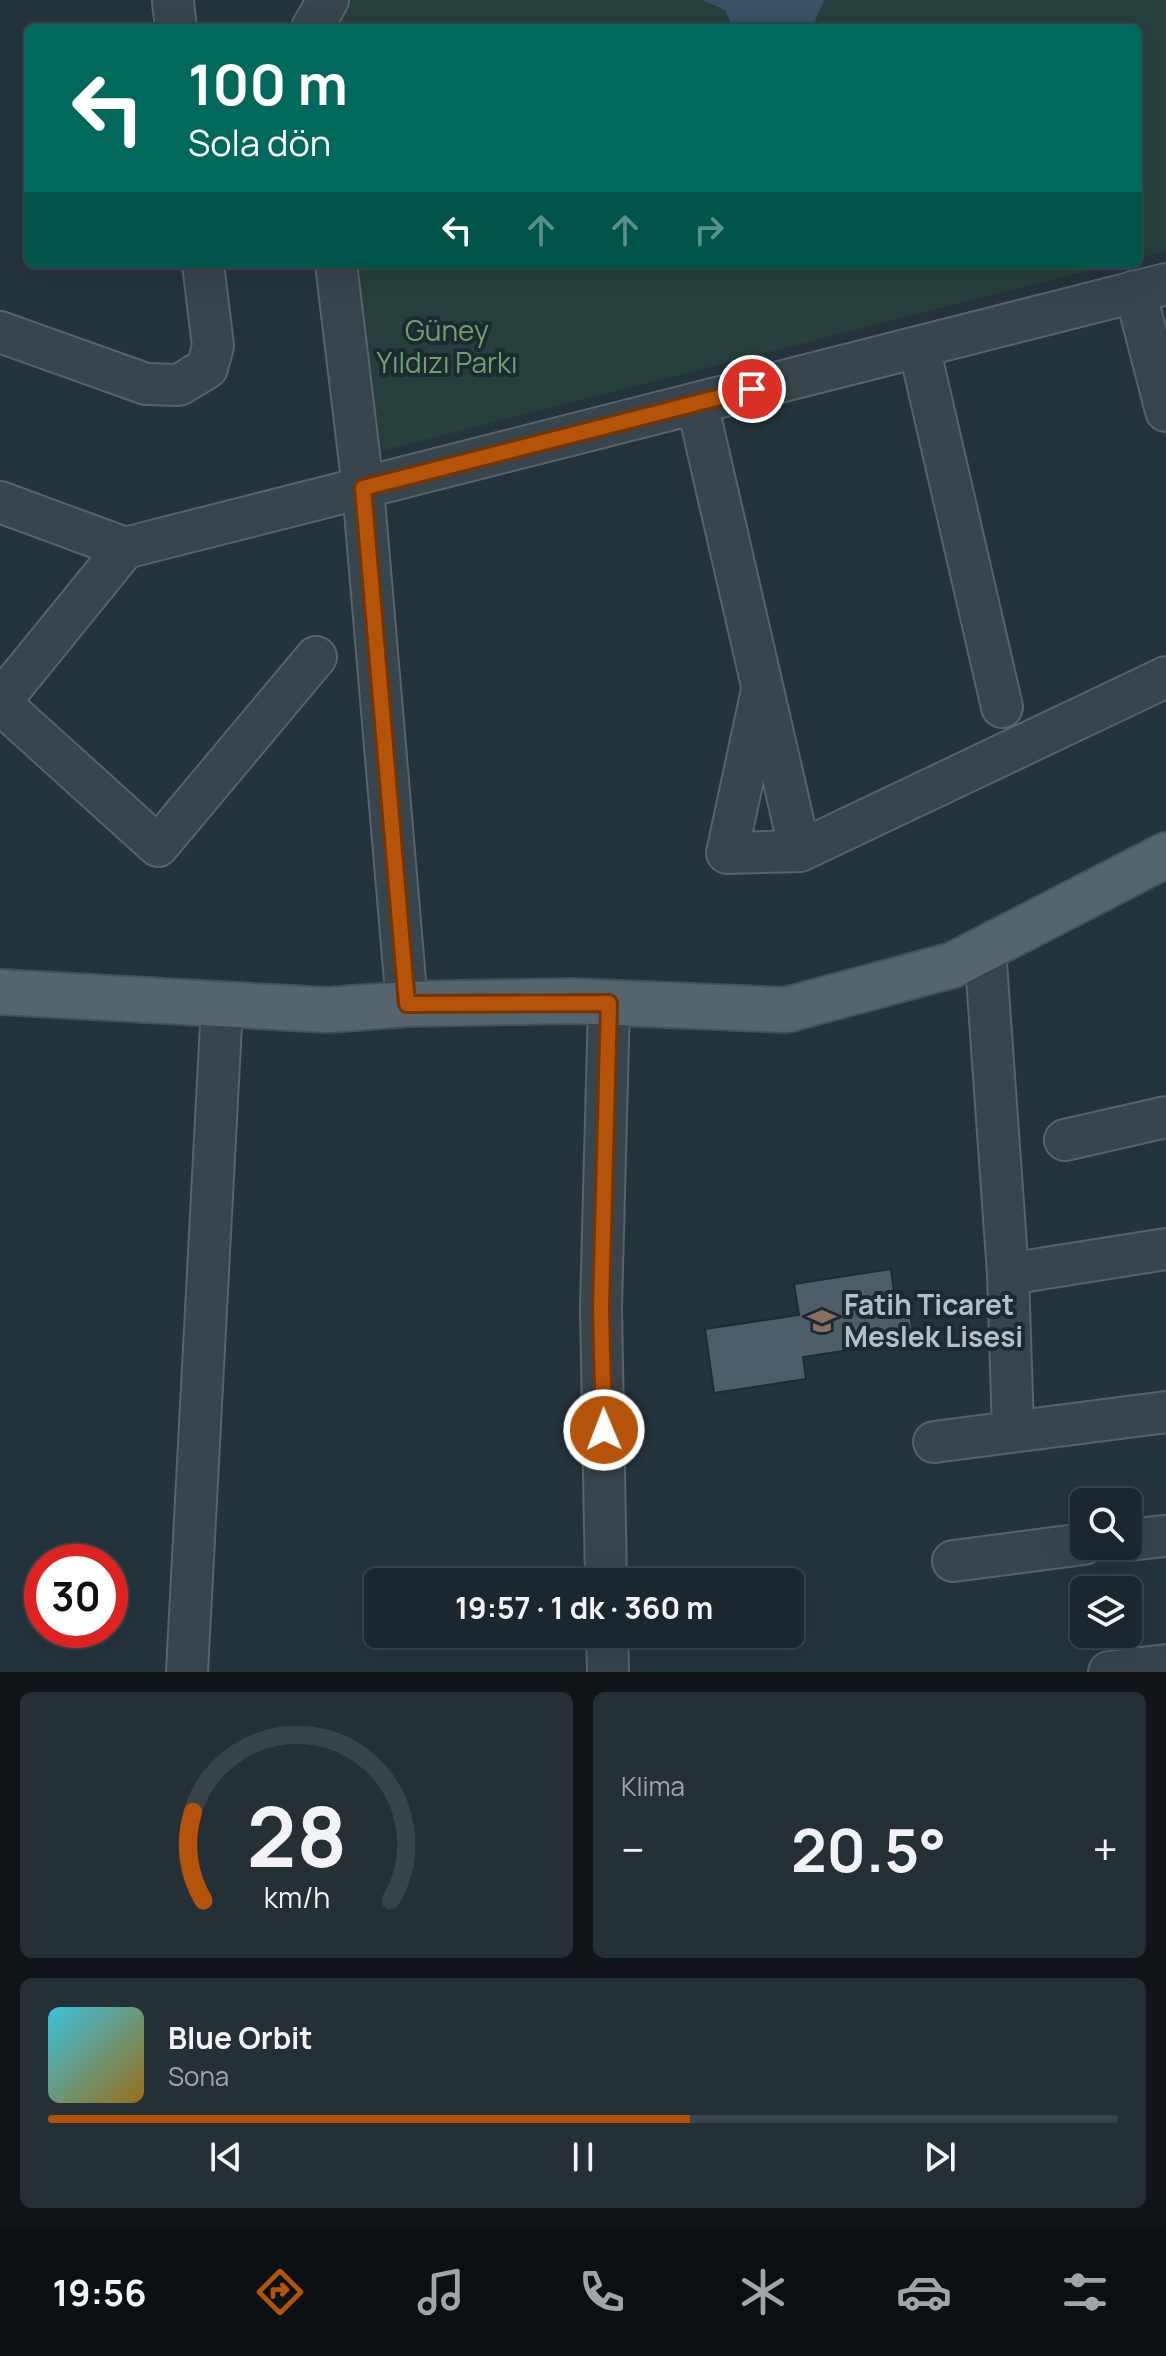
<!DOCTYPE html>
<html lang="tr">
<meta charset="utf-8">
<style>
:root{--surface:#1b272e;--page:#242f36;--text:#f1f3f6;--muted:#a0a5aa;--line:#39444a;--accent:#b45309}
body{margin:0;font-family:Manrope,sans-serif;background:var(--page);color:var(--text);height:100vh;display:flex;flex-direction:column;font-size:30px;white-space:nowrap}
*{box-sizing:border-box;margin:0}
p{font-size:26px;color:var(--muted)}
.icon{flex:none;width:44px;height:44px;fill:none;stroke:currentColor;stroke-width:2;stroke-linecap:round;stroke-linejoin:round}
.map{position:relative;height:1672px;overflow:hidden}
.drawer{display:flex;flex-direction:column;gap:20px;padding:20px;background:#0f1519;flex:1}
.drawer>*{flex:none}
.guide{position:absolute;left:24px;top:24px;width:1118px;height:244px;border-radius:12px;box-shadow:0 8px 32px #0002,0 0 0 2px var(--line);background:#00695c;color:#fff;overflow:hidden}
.buttons{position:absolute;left:1070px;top:1488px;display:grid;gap:16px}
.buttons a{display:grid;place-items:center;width:72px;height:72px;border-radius:12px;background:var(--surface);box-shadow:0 8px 32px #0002,0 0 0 2px var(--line);font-size:40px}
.speed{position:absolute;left:24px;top:1544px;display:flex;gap:16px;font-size:40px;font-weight:700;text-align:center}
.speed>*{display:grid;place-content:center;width:104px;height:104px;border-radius:50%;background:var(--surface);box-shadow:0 8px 32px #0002,0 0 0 2px var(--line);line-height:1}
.speed .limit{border:12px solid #d22;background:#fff;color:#111}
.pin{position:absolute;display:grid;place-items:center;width:68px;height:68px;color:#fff;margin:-34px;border:4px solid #fff;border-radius:50%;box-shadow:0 2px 8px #0007}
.me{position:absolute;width:88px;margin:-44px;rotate:359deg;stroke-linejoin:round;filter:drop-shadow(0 0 6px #0008)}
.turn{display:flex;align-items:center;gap:28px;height:168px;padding:0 32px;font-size:36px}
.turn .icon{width:104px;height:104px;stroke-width:2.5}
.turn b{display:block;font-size:56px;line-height:68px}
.lanes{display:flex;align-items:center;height:76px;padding:0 32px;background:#0003;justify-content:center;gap:40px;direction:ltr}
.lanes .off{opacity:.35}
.big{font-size:60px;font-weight:700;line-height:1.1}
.drawer .widget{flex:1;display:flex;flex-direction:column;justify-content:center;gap:12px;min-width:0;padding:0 28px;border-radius:12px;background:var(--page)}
.drawer .dial{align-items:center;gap:0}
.dial svg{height:208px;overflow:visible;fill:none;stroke:var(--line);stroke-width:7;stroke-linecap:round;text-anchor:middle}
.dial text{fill:var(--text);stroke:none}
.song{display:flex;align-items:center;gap:24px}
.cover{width:96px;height:96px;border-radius:12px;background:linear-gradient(135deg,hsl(190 70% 55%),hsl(40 70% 35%))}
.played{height:8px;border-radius:4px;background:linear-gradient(90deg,var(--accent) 60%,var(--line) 60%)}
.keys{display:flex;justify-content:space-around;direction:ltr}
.heat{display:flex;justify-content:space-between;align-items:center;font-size:44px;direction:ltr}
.drawer .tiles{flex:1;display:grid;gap:20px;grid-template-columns:1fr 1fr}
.widget:last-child{grid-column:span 2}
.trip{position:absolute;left:364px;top:1568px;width:440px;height:80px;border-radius:12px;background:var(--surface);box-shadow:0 8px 32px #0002,0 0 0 2px var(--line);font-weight:700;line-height:80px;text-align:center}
.tabs{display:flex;height:128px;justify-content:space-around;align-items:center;background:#0b1012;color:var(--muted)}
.tabs .icon{width:56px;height:56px}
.tabs .selected{color:var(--accent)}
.tabs b{font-size:36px;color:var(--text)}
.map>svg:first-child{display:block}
</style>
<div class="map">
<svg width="1166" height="1672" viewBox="0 0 1166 1672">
<rect width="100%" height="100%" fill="#24343d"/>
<path fill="#27403d" d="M328,0H1166V251L1138,258V28H312Z
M344,264H1113L373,453Z"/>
<path fill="#395364" d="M702,0H824L812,28H734L725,10Z"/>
<path fill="#4d5e68" stroke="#1f2c34" stroke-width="2" d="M891,1269L895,1301L908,1299L914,1340L803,1357L806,1379L714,1393L705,1329L799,1315L794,1284Z"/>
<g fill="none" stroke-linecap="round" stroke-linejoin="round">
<defs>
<path id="minor" d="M173,2L176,28
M312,28L328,0
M336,264L363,488L407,1004
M1135,291L1166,411
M0,332L146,384L179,385L207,368L213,346L203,264
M919,347L1002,707
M697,403L800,851
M0,502L125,548L1166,284
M762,690L727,853L800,851L1166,677
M0,702L125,548
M0,703L158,846L316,657
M985,949L1008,1274L1013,1431
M1065,1140L1166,1117
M1008,1274L1166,1249
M934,1442L1166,1412
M1128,1540L1166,1536
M953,1561L1084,1544
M606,1582L601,1308L609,1003
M607,1634L608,1672
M187,1672L222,1005
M1109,1672L1166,1665"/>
<path id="major" d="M0,992L328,1010L407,1004L570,1001L786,1010L953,965L1166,855"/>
</defs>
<use href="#minor" stroke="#56636b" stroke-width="44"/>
<use href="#major" stroke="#445159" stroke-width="48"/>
<use href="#minor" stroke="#38454d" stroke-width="40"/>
<use href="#major" stroke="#56646d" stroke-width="44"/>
</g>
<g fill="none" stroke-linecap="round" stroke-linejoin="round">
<defs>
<path id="route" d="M604,1430L601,1308L609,1003L407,1004L363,488L752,389"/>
</defs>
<use href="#route" stroke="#753606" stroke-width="20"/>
<use href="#route" stroke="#b45309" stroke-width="14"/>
</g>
<defs>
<symbol id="school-bare" viewBox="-9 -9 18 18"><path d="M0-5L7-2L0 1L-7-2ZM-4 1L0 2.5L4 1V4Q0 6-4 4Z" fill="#8d6e63" stroke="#1d2a32" stroke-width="2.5" paint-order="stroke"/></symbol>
</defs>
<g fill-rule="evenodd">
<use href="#school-bare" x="802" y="1301" width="40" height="40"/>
</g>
<g text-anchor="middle" stroke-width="8" stroke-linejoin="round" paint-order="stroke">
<g font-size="28" fill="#729e74" stroke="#1d2a32">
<text x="447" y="341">Güney<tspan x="447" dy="32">Yıldızı Parkı</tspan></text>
</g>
<g font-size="28" font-weight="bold" fill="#b4c0c8" stroke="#1d2a32" text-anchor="start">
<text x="844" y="1315">Fatih Ticaret<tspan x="844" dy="32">Meslek Lisesi</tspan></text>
</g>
</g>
</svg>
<div class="buttons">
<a><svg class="icon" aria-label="search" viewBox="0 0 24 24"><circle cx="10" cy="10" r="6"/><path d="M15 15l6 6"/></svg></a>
<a><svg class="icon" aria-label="layers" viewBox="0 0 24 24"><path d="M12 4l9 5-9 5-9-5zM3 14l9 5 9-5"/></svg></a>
</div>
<div class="speed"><div class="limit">30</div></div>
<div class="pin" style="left:752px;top:389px;background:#d93025"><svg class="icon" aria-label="arrive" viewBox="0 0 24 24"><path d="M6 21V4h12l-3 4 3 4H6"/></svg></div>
<svg class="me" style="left:604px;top:1430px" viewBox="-20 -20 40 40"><circle r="17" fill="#b45309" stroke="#fff" stroke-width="3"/><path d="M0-11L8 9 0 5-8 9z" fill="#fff"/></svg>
<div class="trip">19:57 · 1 dk · 360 m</div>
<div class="guide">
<div class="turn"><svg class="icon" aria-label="left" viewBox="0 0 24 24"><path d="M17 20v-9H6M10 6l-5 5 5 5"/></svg><div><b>100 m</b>Sola dön</div></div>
<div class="lanes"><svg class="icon" aria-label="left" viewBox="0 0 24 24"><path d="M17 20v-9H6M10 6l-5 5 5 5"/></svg><svg class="icon off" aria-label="ahead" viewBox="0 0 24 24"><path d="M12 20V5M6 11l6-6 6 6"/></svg><svg class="icon off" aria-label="ahead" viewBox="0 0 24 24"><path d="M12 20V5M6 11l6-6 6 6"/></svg><svg class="icon off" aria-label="right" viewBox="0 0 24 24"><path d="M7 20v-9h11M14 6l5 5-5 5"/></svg></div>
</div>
</div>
<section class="drawer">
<div class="tiles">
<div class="widget dial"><svg viewBox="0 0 100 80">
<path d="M14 69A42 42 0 1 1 86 69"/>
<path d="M14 69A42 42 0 0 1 10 35" stroke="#b45309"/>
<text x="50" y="56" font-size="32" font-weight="700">28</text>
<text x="50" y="72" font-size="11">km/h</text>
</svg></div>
<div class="widget"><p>Klima</p>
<div class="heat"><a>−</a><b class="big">20.5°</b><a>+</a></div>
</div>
<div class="widget">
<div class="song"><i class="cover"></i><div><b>Blue Orbit</b><p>Sona</p></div></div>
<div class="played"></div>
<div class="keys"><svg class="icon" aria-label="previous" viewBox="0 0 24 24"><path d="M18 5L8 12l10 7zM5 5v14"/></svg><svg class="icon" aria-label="pause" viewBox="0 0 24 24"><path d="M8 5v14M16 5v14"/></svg><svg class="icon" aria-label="next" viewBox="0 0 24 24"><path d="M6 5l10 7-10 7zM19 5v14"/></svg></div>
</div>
</div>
</section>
<nav class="tabs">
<b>19:56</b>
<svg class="icon selected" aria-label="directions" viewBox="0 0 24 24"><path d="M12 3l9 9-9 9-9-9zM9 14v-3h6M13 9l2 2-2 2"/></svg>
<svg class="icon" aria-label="music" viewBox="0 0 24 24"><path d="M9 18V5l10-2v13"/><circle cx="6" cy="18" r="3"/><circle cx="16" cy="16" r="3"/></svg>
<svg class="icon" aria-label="phone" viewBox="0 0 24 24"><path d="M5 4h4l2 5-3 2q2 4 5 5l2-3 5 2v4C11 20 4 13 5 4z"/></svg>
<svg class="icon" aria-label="climate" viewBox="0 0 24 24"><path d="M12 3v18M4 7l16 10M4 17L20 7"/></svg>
<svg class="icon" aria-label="car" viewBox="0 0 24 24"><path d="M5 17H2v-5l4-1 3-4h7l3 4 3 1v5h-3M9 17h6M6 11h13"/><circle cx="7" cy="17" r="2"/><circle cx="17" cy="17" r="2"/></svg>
<svg class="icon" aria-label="filters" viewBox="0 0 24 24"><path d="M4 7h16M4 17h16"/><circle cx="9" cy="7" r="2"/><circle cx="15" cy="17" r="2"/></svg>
</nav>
